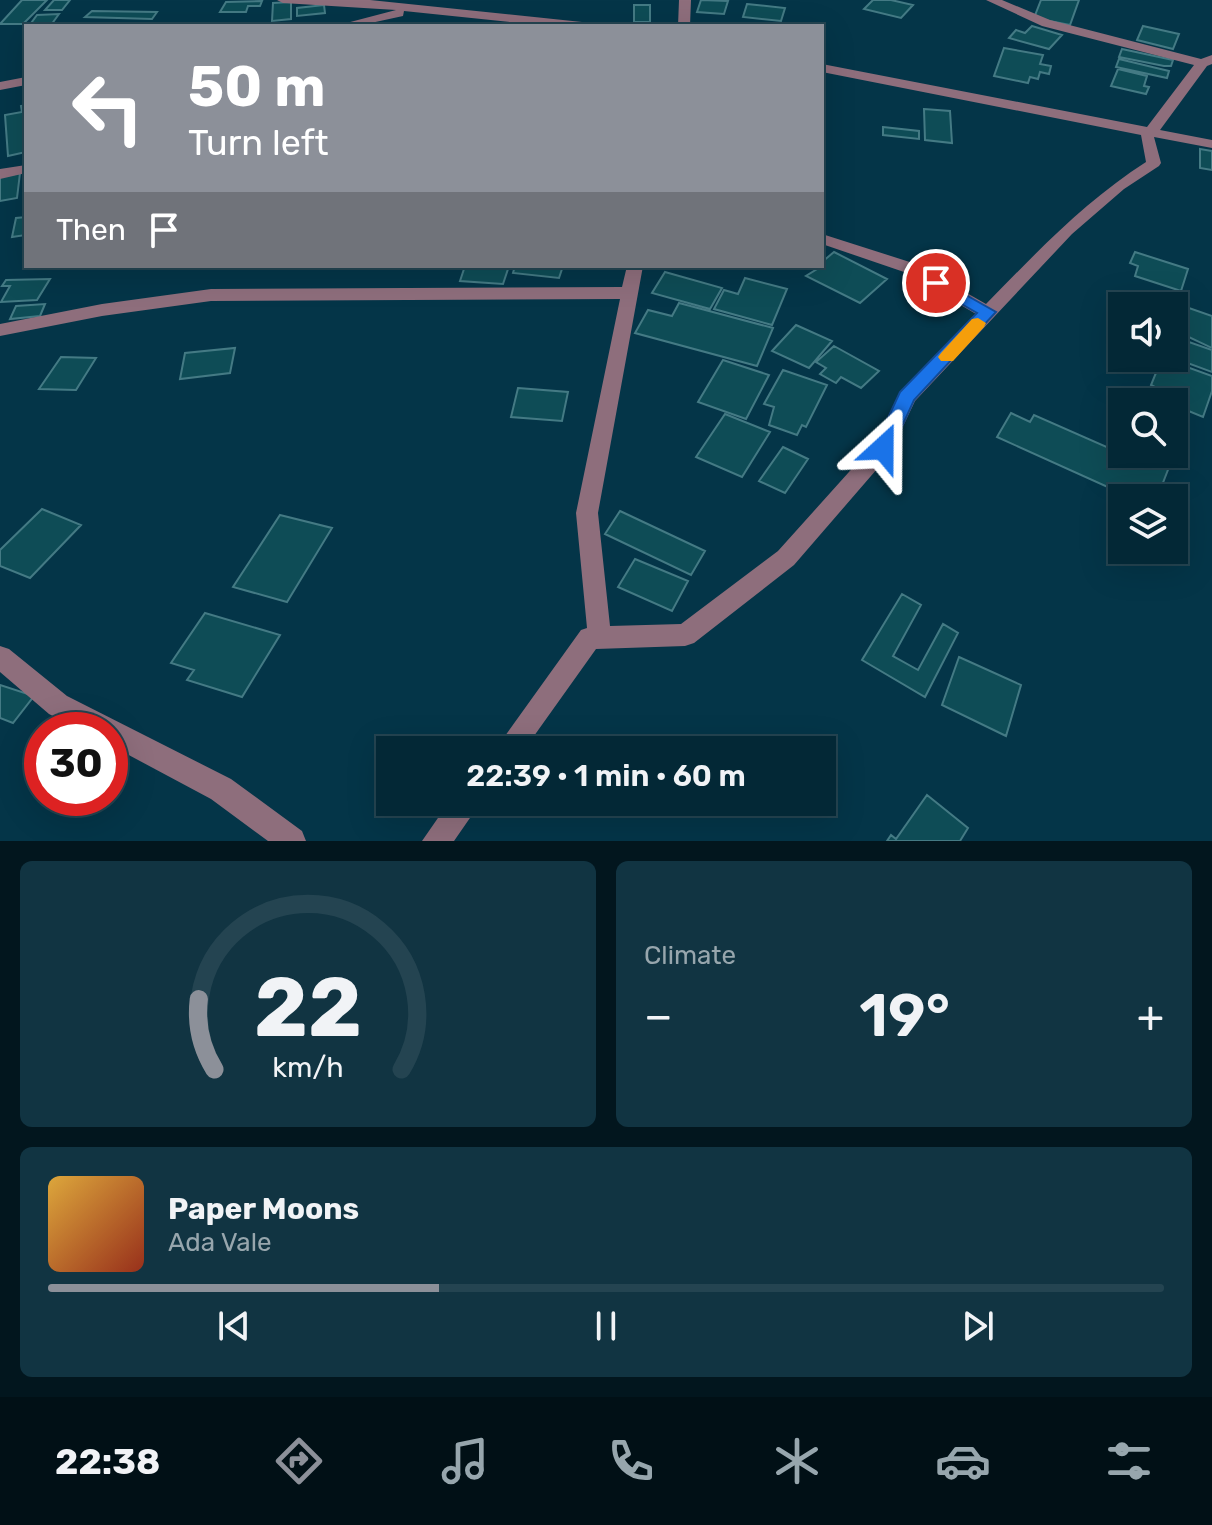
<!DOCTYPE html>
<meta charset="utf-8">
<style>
:root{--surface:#032836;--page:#113442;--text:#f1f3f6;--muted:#97a6ad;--line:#244451;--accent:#8c9099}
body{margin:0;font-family:Rubik,sans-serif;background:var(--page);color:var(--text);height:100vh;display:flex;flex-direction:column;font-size:30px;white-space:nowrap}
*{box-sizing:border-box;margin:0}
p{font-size:26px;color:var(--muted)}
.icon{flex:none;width:44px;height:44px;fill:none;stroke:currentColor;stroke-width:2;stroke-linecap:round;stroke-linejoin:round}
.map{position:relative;height:841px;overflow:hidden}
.drawer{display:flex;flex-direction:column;gap:20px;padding:20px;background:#02161e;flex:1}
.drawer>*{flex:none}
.hud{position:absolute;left:24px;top:24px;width:800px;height:244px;border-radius:0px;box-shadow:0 8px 32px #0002,0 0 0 2px var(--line);background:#8c9099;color:#fff;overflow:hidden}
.tools{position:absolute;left:1108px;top:292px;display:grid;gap:16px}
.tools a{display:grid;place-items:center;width:80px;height:80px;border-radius:0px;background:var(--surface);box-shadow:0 8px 32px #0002,0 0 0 2px var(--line);font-size:40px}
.speed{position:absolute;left:24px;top:712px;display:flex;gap:16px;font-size:40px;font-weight:700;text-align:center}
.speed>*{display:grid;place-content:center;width:104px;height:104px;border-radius:50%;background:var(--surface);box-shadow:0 8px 32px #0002,0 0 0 2px var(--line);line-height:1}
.speed .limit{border:12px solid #d22;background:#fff;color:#111}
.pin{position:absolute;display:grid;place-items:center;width:68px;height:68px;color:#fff;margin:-34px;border:4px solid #fff;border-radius:50%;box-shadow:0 2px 8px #0007}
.me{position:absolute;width:88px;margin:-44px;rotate:24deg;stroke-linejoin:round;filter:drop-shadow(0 0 6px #0008)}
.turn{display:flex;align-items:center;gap:28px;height:168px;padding:0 32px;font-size:36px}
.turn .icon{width:104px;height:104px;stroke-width:2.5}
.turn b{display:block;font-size:56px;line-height:68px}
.then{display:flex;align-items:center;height:76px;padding:0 32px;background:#0003;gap:16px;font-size:30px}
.big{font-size:60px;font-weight:600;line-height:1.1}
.drawer .tile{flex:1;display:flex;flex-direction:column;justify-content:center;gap:12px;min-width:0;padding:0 28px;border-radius:12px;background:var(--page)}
.drawer .dial{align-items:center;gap:0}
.dial svg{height:208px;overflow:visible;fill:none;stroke:var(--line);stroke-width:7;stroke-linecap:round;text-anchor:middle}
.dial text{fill:var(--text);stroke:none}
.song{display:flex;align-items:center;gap:24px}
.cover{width:96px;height:96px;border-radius:12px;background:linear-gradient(135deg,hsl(40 70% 55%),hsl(10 70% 35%))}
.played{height:8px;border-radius:4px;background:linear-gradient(90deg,var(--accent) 35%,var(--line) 35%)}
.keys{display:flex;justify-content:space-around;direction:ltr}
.heat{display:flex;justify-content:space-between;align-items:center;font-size:44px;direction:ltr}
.drawer .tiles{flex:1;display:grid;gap:20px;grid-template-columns:1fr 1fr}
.tile:last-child{grid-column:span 2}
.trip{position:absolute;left:376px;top:736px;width:460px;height:80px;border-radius:0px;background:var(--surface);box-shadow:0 8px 32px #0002,0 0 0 2px var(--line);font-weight:600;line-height:80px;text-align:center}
.dock{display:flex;height:128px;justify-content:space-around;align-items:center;background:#011016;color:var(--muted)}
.dock .icon{width:56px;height:56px}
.dock .selected{color:var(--accent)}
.dock b{font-size:36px;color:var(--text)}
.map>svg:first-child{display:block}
</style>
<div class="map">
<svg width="1212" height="841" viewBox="0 0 1212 841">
<rect width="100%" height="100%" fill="#043548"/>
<path fill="#0e4c56" stroke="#447a84" stroke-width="2" d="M22,0H47L23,24H0Z
M54,0H70L62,10H45Z
M701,0L728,1L724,14L697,12Z
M873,0H891L913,5L901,18L864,9Z
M1041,0H1079L1070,25L1034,18Z
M262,1L260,6H248L246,12H220L226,2Z
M291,2V19L272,21L273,3Z
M747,4L785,8L781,21L743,17Z
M324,5L325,13L297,16V8Z
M634,5H650V22H634Z
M92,11L157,12L152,19L85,17Z
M59,14L51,25L29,26L37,15Z
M1032,26L1062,35L1049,49L1009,38L1016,30L1025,33Z
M1143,26L1179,34L1173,49L1137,40Z
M1004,48L1043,55L1040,64L1051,66L1049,74L1040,72L1038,79L1030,77L1028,83L994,76Z
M1122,49L1173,60L1171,66H1164L1119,57Z
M1119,59L1169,71L1167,78L1116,67Z
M1118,69L1147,76L1144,86L1149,87L1146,94L1111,86Z
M26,105V152L8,156L5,115L22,112L21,106Z
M924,109L950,111L952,143L925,140Z
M883,127L919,131V139L883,135Z
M1200,149L1212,151V170L1200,168Z
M20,173L17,198L0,201V177Z
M26,217V235L12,237L16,218Z
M834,252L887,279L860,303L806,276L822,266V262Z
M1135,252L1188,269L1181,291L1135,276L1138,266L1130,263Z
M465,266H509L503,284L460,281Z
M515,266H563L559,278L513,273Z
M665,272L722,288L710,309L652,293Z
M745,278L787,289L772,325L714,309L724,290L738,294Z
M50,279L37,300L1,302L10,286H2L6,280Z
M1146,293L1212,316V348L1174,330V306H1140Z
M679,303L773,328L757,366L635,333L648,310L672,316Z
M45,304L40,316L10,319L16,306Z
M796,325L832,341L809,368L772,351Z
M1174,341L1187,346L1189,342L1212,350V372L1174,358Z
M834,346L879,371L861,388L841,377L836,383L820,374L826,368L816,362Z
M235,348L230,373L180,379L185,353Z
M61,357L96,358L76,390L39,389Z
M1162,358L1212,376V391L1203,417L1174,405V402L1154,397L1157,388L1151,385Z
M723,360L769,375L746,419L698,402Z
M783,370L827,385L806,427L802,425L797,435L769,425L774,407L764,404Z
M518,388L568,392L562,421L511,417Z
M1011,413L1030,422L1034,415L1111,449L1116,438L1122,441V454H1153L1171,462L1157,498H1132L997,437Z
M725,414L770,432L742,477L696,457Z
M783,447L808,459L785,493L759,481Z
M42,509L81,525L30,578L0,566V550Z
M620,511L705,551L691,575L605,534Z
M280,515L332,528L287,602L233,587Z
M635,559L688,581L672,611L618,587Z
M902,594L921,605L893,656L918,670L943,624L958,633L925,697L862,660Z
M205,613L280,635L242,697L187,680L194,670L171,663Z
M959,657L1021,685L1006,736L942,705Z
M0,685L34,696L13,723L0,718Z
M927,795L968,828L960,841H887L891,835L896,839Z"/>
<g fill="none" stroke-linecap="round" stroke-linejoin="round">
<path fill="#8e6e7c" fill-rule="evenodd" d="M277,0H370L582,22L588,26H547L404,11L403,16L357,26H335L396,10L283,3Z
M679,0H691L690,26H678Z
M986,0H1002L1050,20L1201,59L1212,55V64L1207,66L1160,130L1212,140V148L1154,137L1161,163L1159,166L1124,189L1072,234L915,401L890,454L794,565L694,643L685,646L596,649L524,750H495L581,630L587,628L576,513L620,299L211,301L102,316L0,336V324L102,304L211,289L622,287L627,266H643L598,513L610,626L681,624L778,551L875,443L900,392L976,314L904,272L822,244V234L916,264L986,304C1037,252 1085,201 1146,162L1141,135L822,72V64L1147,127L1194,65L1042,26Z
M26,77V85L0,90V82Z
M26,165V173L0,179V169Z
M0,646L9,649L67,696L231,779L302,831L306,841H268L211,799L110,745V730H80L49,714L0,672Z
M449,802H481L454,841H422Z"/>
</g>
<path fill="#1a73e8" stroke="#114b97" stroke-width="2" d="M936,278L996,312L914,400L890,453H877L874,448L900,392L977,313L930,286V279Z"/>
<path fill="#f59e0b" d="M978,318L986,323L984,327L953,361H941L938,357L941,353L972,319Z"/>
</svg>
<div class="tools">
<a><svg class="icon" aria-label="sound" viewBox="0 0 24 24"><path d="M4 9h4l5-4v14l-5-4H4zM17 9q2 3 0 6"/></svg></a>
<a><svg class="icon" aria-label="search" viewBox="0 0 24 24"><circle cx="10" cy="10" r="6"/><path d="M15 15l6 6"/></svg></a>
<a><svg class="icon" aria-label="layers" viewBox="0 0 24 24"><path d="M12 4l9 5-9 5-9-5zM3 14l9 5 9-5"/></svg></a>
</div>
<div class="speed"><div class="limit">30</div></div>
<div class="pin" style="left:936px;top:283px;background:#d93025"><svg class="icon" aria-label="arrive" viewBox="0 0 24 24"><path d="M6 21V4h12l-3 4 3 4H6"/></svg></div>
<svg class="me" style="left:883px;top:448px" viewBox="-20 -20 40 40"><path d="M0-17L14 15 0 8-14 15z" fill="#1a73e8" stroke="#fff" stroke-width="4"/></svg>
<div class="trip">22:39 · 1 min · 60 m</div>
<div class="hud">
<div class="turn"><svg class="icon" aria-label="left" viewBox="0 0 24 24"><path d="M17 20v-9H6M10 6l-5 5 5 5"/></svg><div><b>50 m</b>Turn left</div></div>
<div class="then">Then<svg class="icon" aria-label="arrive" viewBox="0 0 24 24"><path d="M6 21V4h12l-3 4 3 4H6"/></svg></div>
</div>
</div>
<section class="drawer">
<div class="tiles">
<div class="tile dial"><svg viewBox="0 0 100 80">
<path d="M14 69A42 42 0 1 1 86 69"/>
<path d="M14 69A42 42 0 0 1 8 42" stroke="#8c9099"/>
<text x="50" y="56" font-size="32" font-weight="700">22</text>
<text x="50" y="72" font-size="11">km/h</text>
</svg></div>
<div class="tile"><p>Climate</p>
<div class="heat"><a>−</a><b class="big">19°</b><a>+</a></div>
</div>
<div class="tile">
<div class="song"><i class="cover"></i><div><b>Paper Moons</b><p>Ada Vale</p></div></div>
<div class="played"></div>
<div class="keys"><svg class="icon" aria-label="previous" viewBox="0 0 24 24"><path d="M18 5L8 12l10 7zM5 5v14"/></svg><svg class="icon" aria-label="pause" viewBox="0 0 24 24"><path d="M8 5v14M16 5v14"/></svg><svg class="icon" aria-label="next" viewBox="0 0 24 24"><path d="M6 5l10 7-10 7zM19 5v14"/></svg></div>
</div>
</div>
</section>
<nav class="dock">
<b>22:38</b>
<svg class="icon selected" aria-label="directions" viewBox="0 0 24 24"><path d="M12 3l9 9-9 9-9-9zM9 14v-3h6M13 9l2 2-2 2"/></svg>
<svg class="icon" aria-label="music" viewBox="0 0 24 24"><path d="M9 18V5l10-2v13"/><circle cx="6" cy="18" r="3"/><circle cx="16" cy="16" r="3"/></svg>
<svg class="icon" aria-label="phone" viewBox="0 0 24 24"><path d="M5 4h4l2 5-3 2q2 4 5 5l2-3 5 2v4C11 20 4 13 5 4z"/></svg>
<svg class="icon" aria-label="climate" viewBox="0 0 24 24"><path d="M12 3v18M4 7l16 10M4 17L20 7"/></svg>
<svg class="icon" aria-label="car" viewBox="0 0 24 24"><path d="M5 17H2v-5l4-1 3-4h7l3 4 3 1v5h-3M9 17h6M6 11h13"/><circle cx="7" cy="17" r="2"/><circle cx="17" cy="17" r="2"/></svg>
<svg class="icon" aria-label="filters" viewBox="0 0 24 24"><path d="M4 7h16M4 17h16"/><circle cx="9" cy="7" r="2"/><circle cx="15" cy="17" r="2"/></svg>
</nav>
